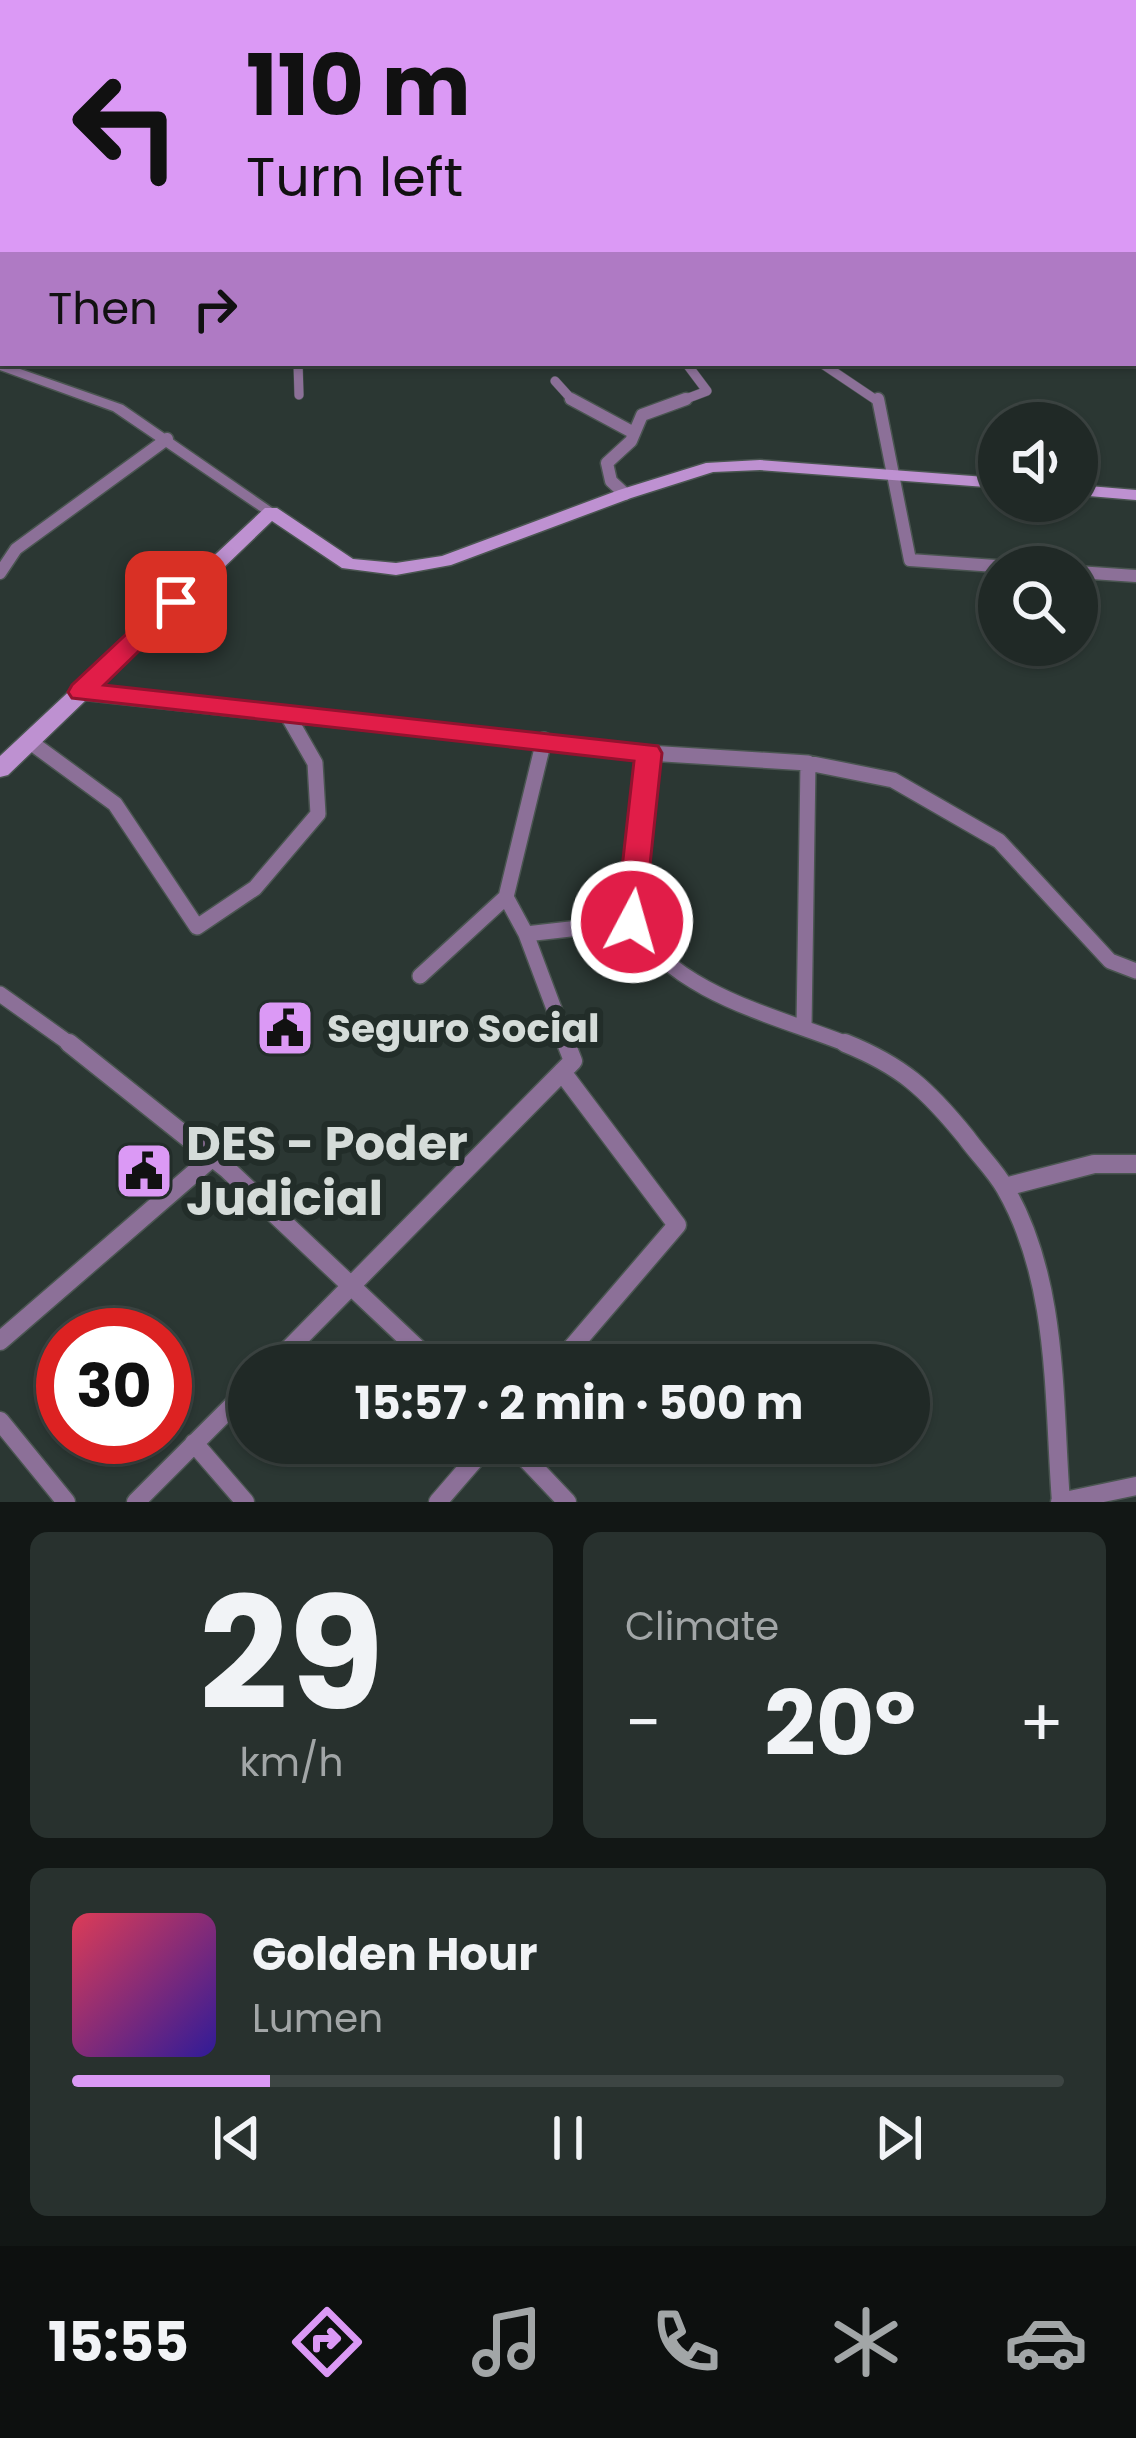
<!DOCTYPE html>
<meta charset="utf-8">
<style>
:root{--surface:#202926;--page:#28312e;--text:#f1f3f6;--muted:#a2a6a7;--line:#3d4543;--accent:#db99f5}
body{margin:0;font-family:Poppins,sans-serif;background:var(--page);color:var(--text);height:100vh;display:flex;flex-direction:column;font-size:45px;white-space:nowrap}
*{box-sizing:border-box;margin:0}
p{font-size:39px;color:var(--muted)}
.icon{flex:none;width:66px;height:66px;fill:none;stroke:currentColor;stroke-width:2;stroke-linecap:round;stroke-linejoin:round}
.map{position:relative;height:1502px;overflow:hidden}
.sheet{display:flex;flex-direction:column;gap:30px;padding:30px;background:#121715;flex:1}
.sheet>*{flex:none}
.top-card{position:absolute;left:0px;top:0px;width:1137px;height:366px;box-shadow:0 3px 9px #0004,0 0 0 3px var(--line);background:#db99f5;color:#111;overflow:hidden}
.buttons{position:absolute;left:978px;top:402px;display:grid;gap:24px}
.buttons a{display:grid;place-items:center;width:120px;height:120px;border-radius:50%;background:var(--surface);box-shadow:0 3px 9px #0004,0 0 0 3px var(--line);font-size:60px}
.speed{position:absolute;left:36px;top:1308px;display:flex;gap:24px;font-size:60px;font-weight:700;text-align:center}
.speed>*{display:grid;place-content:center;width:156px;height:156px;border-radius:50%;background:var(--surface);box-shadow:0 3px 9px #0004,0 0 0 3px var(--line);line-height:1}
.speed .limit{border:18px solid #d22;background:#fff;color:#111}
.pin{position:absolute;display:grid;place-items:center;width:102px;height:102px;color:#fff;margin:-51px;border-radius:24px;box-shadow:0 6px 18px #0006}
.me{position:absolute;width:132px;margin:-66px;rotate:6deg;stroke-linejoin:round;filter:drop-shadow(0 0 9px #0008)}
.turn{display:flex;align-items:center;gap:42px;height:252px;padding:0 48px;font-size:54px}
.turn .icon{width:156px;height:156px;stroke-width:2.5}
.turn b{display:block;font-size:84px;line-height:102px}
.then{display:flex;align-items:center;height:114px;padding:0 48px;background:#0003;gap:24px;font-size:45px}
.big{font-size:90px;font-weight:700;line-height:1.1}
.sheet .card{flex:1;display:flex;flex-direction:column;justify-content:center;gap:18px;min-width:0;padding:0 42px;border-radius:18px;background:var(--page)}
.sheet .dial{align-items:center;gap:0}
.dial b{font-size:156px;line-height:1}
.song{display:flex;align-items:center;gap:36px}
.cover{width:144px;height:144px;border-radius:18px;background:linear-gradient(135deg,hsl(350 70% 55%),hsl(250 70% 35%))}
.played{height:12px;border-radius:6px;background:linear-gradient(90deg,var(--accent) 20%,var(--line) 20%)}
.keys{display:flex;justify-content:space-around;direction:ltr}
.heat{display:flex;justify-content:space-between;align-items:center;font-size:66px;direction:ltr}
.sheet .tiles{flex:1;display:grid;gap:30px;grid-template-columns:1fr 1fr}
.card:last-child{grid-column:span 2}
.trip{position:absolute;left:228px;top:1344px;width:702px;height:120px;border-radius:60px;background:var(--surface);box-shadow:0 3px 9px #0004,0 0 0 3px var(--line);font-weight:700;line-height:120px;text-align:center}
.menu{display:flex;height:192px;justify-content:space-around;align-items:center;background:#0d100f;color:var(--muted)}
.menu .icon{width:84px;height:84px}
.menu .current{color:var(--accent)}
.menu b{font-size:54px;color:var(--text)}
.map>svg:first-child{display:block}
</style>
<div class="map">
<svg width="1136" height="1502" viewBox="0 0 1136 1502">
<rect width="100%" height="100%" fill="#2b3733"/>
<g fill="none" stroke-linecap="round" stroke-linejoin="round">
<defs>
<path id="minor-far3" d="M298,363L299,395
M821,363L879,402
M555,381L574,402
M678,402L707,391L686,363"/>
<path id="minor-far2" d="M571,399L634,433
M878,399L910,560L1010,567
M625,494L611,481L607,463L631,441L642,415L686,399
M1077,572L1136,576
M0,573L16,549L167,439"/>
<path id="minor-far1" d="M81,692L648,753L808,763L893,780L999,841L1110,961L1136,971
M544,740L506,897L526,934L568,1046
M29,741L115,804L197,927L255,888L318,814L315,763L287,714
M648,753L632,922C675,995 778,1016 852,1046
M526,934L632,922
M420,976L506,897
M0,994L73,1046
M804,1027L808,763"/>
<path id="minor" d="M69,1043L227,1169L435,1365
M845,1043C902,1066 927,1089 966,1137C978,1154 995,1170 1005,1188C1059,1281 1053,1398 1061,1502
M1005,1187L1094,1164H1136
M0,1341L215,1155
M273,1365L573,1061L566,1043
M557,1365L677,1225L562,1072
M0,1421L66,1502
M194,1443L245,1502
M511,1443L567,1502
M136,1502L249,1389
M438,1502L489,1443
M1060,1502L1136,1486"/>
<path id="tertiary" d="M0,362L123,405L278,512L276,515H266L113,411L0,370Z"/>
<path id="secondary" d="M760,460L999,478V488L760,470L713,472L631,498L451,565L396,575L342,568L272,521L8,775L0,777V756L265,508H277L353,559L396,563L442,556L619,490L706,463Z
M1077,485L1136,490V500L1077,495Z"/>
</defs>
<use href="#minor-far3" stroke="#4a5551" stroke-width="10"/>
<use href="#minor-far2" stroke="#4a5551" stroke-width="15"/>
<use href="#minor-far1" stroke="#4a5551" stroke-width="18"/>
<use href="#minor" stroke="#4a5551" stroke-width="21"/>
<use href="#tertiary" stroke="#4a5551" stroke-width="3"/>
<use href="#secondary" stroke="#4a5551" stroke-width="3"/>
<use href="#minor-far3" stroke="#8c7098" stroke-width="9"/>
<use href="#minor-far2" stroke="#8c7098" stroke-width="12"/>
<use href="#minor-far1" stroke="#8c7098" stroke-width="15"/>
<use href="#minor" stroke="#8c7098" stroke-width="18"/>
<use href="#tertiary" fill="#8c7098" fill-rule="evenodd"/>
<use href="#secondary" fill="#be91d1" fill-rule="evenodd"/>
</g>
<path fill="#e11d48" stroke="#92132f" stroke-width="3" d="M176,594L184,596V607L104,685L658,746L662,753L643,930L632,934L621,930L616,922L634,761L72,698L68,692L72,685L167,596Z"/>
<defs>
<symbol id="civic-square" viewBox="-11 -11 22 22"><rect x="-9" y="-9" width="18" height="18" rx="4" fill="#db99f5" stroke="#222d29"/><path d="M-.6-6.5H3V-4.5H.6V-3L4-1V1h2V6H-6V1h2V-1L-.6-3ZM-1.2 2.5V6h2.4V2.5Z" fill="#111"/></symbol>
</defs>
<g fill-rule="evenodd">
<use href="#civic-square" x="252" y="995" width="66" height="66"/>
<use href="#civic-square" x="111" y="1138" width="66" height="66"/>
</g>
<g text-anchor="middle" stroke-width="12" stroke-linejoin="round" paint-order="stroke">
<g font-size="39" font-weight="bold" fill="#d5dcd9" stroke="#222d29" text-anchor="start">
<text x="327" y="1042">Seguro Social</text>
</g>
<g font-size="48" font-weight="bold" fill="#d5dcd9" stroke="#222d29" text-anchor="start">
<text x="186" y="1160">DES - Poder<tspan x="186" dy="55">Judicial</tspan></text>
</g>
</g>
</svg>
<div class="buttons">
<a><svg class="icon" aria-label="sound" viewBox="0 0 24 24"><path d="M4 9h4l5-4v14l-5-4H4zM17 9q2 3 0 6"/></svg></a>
<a><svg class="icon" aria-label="search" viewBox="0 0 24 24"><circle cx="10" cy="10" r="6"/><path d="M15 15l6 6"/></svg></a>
</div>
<div class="speed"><div class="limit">30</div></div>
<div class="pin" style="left:176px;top:602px;background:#d93025"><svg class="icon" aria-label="arrive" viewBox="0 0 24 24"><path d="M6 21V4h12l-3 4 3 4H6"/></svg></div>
<svg class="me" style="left:632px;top:922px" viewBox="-20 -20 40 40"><circle r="17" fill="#e11d48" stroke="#fff" stroke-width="3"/><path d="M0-11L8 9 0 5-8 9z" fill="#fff"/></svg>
<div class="trip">15:57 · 2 min · 500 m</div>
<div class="top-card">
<div class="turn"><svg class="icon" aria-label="left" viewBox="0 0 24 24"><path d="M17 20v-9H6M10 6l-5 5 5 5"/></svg><div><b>110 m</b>Turn left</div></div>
<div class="then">Then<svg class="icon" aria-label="right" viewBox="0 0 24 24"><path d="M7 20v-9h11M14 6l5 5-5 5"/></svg></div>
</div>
</div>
<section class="sheet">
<div class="tiles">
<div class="card dial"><b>29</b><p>km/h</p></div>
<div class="card"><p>Climate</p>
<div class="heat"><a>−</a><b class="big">20°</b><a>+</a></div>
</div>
<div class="card">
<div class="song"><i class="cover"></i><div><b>Golden Hour</b><p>Lumen</p></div></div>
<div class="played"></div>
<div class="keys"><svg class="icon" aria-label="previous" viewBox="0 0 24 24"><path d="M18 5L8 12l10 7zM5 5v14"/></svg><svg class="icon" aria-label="pause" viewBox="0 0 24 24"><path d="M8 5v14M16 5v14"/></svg><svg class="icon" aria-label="next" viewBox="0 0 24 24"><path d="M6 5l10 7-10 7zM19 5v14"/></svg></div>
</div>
</div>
</section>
<nav class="menu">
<b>15:55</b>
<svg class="icon current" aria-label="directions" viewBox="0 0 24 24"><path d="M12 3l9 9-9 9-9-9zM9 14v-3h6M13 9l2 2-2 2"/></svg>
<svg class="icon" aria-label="music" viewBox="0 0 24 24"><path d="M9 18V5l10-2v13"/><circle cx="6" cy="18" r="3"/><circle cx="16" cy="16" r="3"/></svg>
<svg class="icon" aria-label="phone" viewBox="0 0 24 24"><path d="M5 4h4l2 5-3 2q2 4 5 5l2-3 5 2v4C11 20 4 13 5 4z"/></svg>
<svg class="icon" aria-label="climate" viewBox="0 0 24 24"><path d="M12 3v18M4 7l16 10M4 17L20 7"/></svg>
<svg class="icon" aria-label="car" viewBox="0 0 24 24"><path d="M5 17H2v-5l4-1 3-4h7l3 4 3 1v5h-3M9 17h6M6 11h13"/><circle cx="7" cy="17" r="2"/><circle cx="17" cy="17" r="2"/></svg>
</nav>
